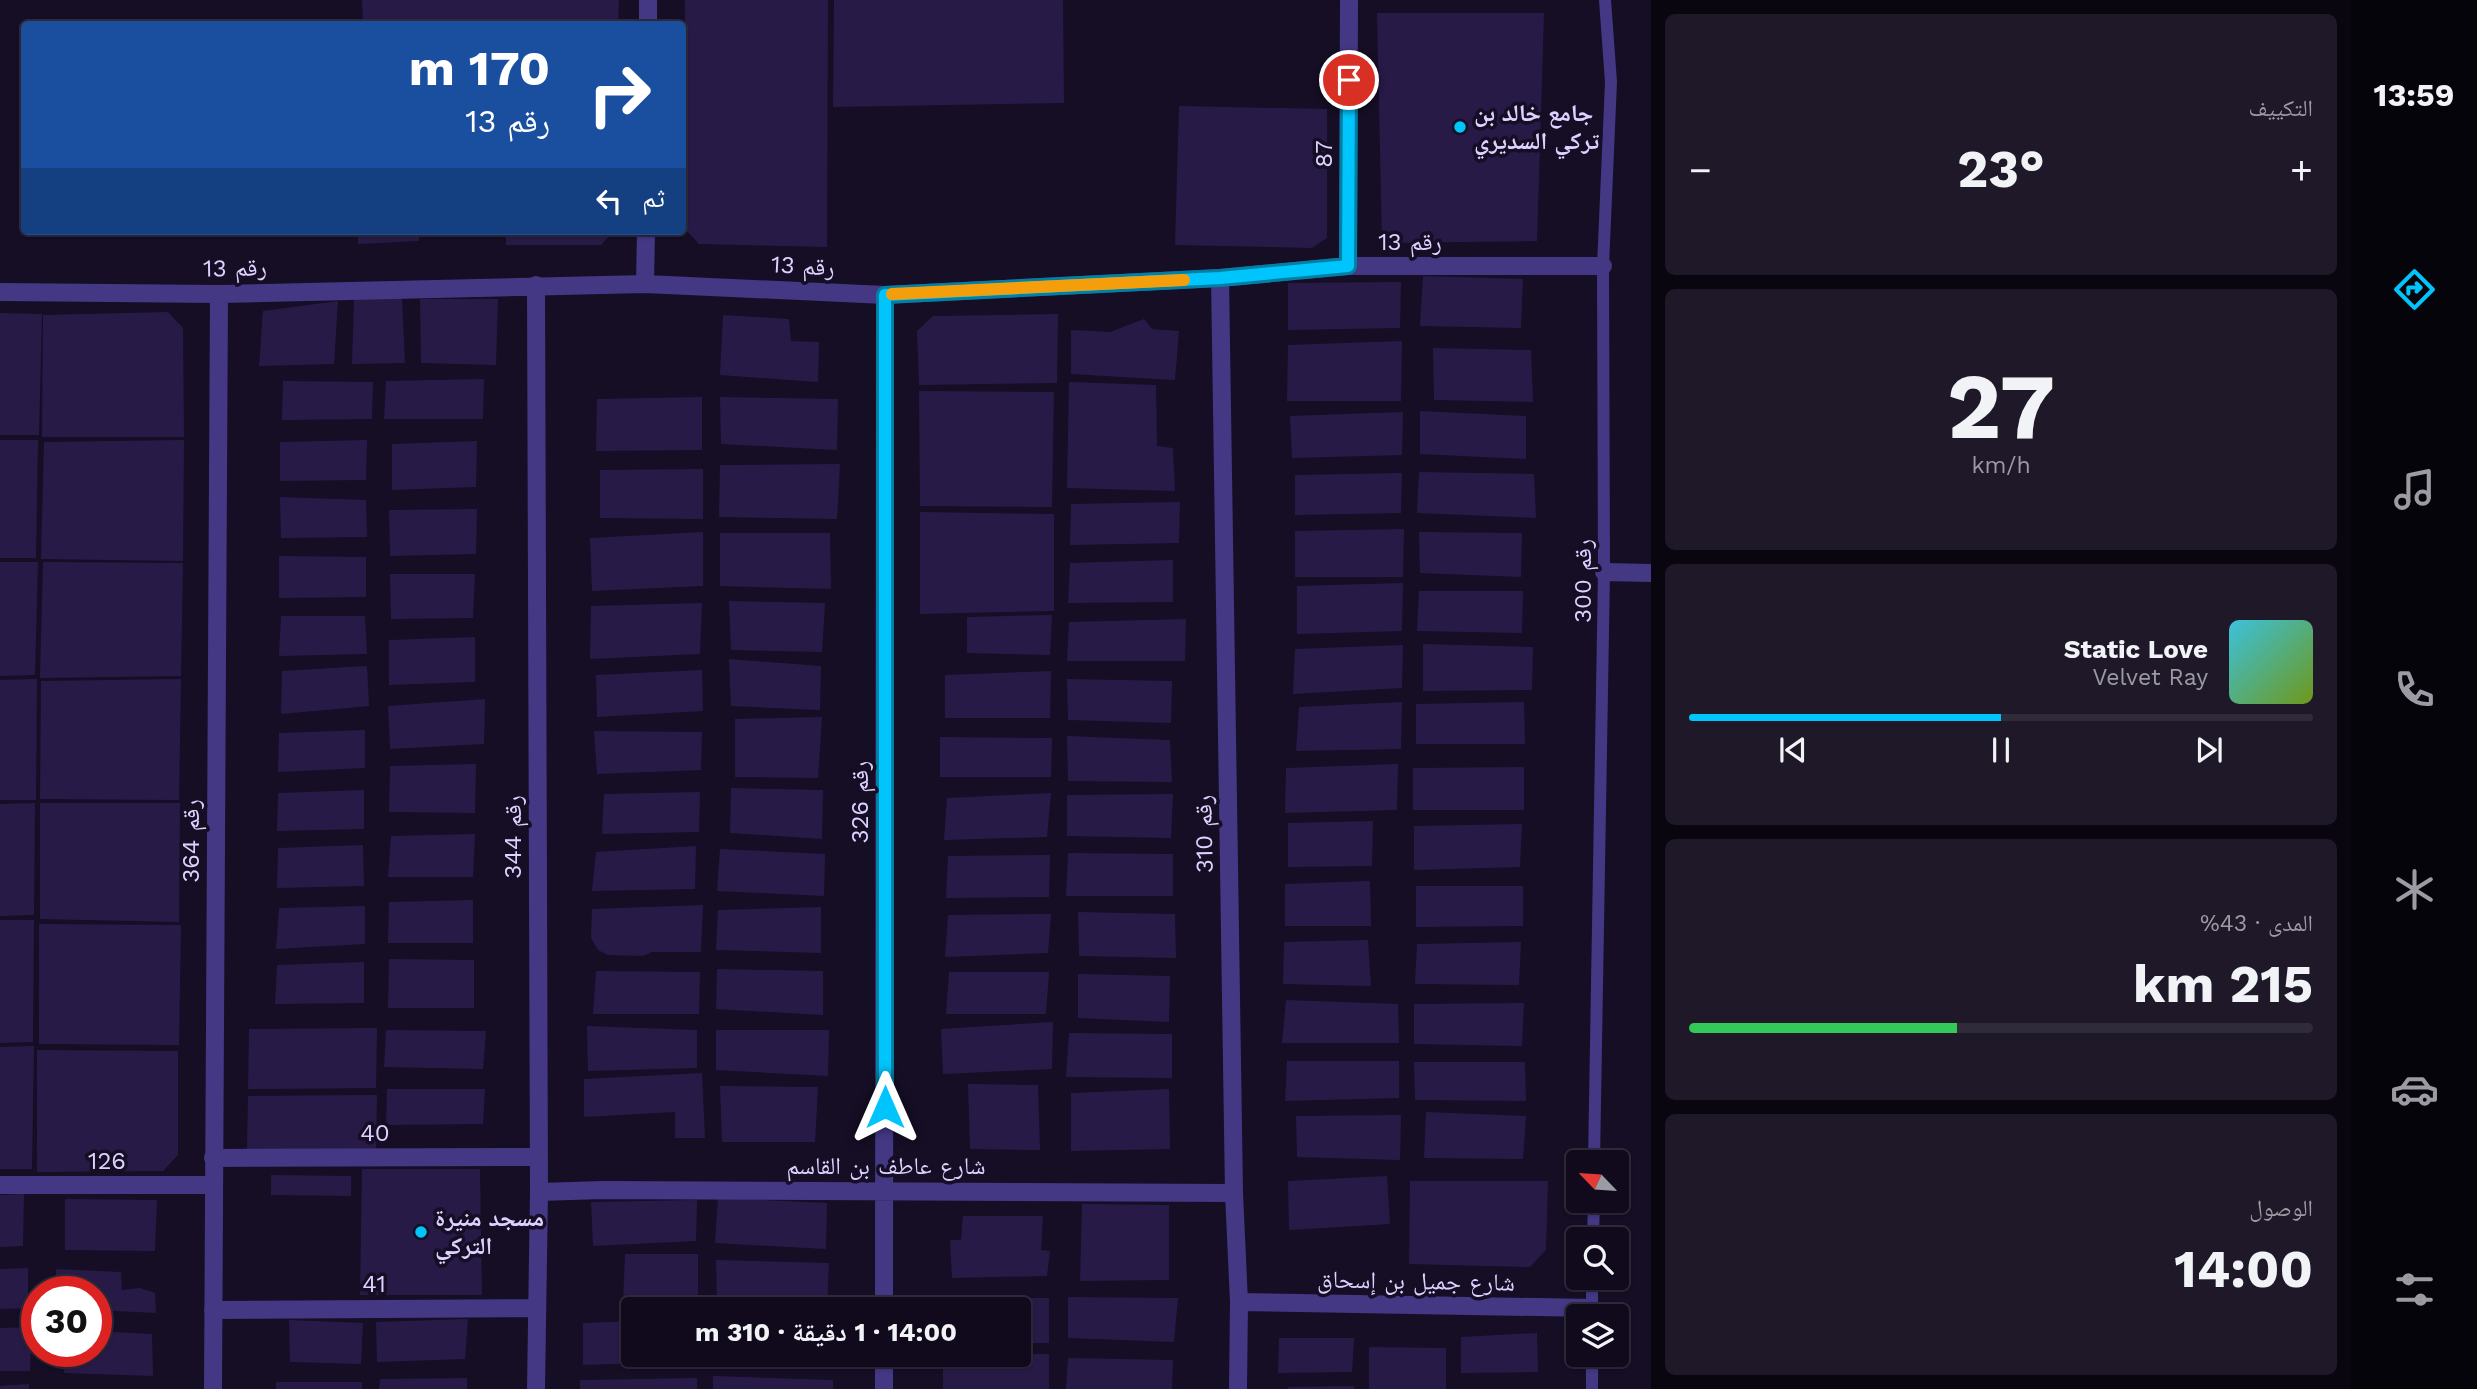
<!DOCTYPE html>
<html lang="ar">
<meta charset="utf-8">
<style>
:root{--surface:#100a1c;--page:#1e1829;--text:#f1f3f6;--muted:#9c9aa3;--line:#302b3b;--accent:#00c5fd}
body{margin:0;font-family:"Work Sans","Noto Naskh Arabic",sans-serif;background:var(--page);color:var(--text);direction:rtl;height:100vh;display:flex;flex-direction:column;font-size:26px;white-space:nowrap}
*{box-sizing:border-box;margin:0}
p{font-size:23px;color:var(--muted)}
.icon{flex:none;width:38px;height:38px;fill:none;stroke:currentColor;stroke-width:2;stroke-linecap:round;stroke-linejoin:round}
.map{position:relative;flex:1;overflow:hidden;direction:ltr}
.sheet{display:flex;flex-direction:column;gap:14px;padding:14px;background:#09060f;width:700px}
.sheet>*{flex:none}
.banner{position:absolute;left:21px;top:21px;width:665px;height:214px;border-radius:7px;box-shadow:0 2px 5px #0004,0 0 0 2px var(--line);direction:rtl;background:#1a4fa0;color:#fff;overflow:hidden}
.needle{width:46px;rotate:295deg}
.tools{position:absolute;left:1566px;top:1150px;display:grid;gap:14px}
.tools a{display:grid;place-items:center;width:63px;height:63px;border-radius:7px;background:var(--surface);box-shadow:0 2px 5px #0004,0 0 0 2px var(--line);font-size:35px}
.speed{position:absolute;left:21px;top:1276px;display:flex;gap:14px;font-size:35px;font-weight:700;text-align:center}
.speed>*{display:grid;place-content:center;width:91px;height:91px;border-radius:50%;background:var(--surface);box-shadow:0 2px 5px #0004,0 0 0 2px var(--line);line-height:1}
.speed .limit{border:10px solid #d22;background:#fff;color:#111}
.pin{position:absolute;display:grid;place-items:center;width:60px;height:60px;color:#fff;margin:-30px;border:4px solid #fff;border-radius:50%;box-shadow:0 2px 7px #0007}
.me{position:absolute;width:77px;margin:-38px;rotate:0deg;stroke-linejoin:round;filter:drop-shadow(0 0 5px #0008)}
.turn{display:flex;align-items:center;gap:24px;height:147px;padding:0 21px;font-size:32px}
.turn .icon{width:91px;height:91px;stroke-width:2.5}
.turn b{display:block;font-size:49px;line-height:60px}
.then{display:flex;align-items:center;height:66px;padding:0 21px;background:#0003;gap:14px;font-size:26px}
.big{font-size:52px;font-weight:700;line-height:1.1}
.sheet .widget{flex:1;display:flex;flex-direction:column;justify-content:center;gap:10px;min-width:0;padding:0 24px;border-radius:10px;background:var(--page)}
.sheet .dial{align-items:center;gap:0}
.dial b{font-size:91px;line-height:1}
.song{display:flex;align-items:center;gap:21px}
.cover{width:84px;height:84px;border-radius:10px;background:linear-gradient(135deg,hsl(190 70% 55%),hsl(80 70% 35%))}
.played{height:7px;border-radius:4px;background:linear-gradient(90deg,var(--accent) 50%,var(--line) 50%)}
.keys{display:flex;justify-content:space-around;direction:ltr}
.heat{display:flex;justify-content:space-between;align-items:center;font-size:38px;direction:ltr}
.charge{height:10px;border-radius:5px;background:linear-gradient(90deg,#34c759 43%,var(--line) 0)}
.trip{position:absolute;left:621px;top:1297px;width:410px;height:70px;border-radius:7px;background:var(--surface);box-shadow:0 2px 5px #0004,0 0 0 2px var(--line);font-weight:700;line-height:70px;text-align:center;direction:rtl}
main{display:flex;flex:1;min-height:0}
.menu{display:flex;flex-direction:column;width:126px;justify-content:space-around;align-items:center;background:#06040b;color:var(--muted)}
.menu .icon{width:49px;height:49px}
.menu .active{color:var(--accent)}
.menu b{font-size:32px;color:var(--text)}
.map>svg:first-child{display:block}
</style>
<main>
<nav class="menu">
<b>13:59</b>
<svg class="icon active" aria-label="directions" viewBox="0 0 24 24"><path d="M12 3l9 9-9 9-9-9zM9 14v-3h6M13 9l2 2-2 2"/></svg>
<svg class="icon" aria-label="music" viewBox="0 0 24 24"><path d="M9 18V5l10-2v13"/><circle cx="6" cy="18" r="3"/><circle cx="16" cy="16" r="3"/></svg>
<svg class="icon" aria-label="phone" viewBox="0 0 24 24"><path d="M5 4h4l2 5-3 2q2 4 5 5l2-3 5 2v4C11 20 4 13 5 4z"/></svg>
<svg class="icon" aria-label="climate" viewBox="0 0 24 24"><path d="M12 3v18M4 7l16 10M4 17L20 7"/></svg>
<svg class="icon" aria-label="car" viewBox="0 0 24 24"><path d="M5 17H2v-5l4-1 3-4h7l3 4 3 1v5h-3M9 17h6M6 11h13"/><circle cx="7" cy="17" r="2"/><circle cx="17" cy="17" r="2"/></svg>
<svg class="icon" aria-label="filters" viewBox="0 0 24 24"><path d="M4 7h16M4 17h16"/><circle cx="9" cy="7" r="2"/><circle cx="15" cy="17" r="2"/></svg>
</nav>
<section class="sheet">
<div class="widget"><p>التكييف</p>
<div class="heat"><a>−</a><b class="big">23°</b><a>+</a></div>
</div>
<div class="widget dial"><b>27</b><p>km/h</p></div>
<div class="widget">
<div class="song"><i class="cover"></i><div><b>Static Love</b><p>Velvet Ray</p></div></div>
<div class="played"></div>
<div class="keys"><svg class="icon" aria-label="previous" viewBox="0 0 24 24"><path d="M18 5L8 12l10 7zM5 5v14"/></svg><svg class="icon" aria-label="pause" viewBox="0 0 24 24"><path d="M8 5v14M16 5v14"/></svg><svg class="icon" aria-label="next" viewBox="0 0 24 24"><path d="M6 5l10 7-10 7zM19 5v14"/></svg></div>
</div>
<div class="widget"><p>المدى · 43%</p><b class="big">215 km</b><div class="charge"></div></div>
<div class="widget"><p>الوصول</p><b class="big">14:00</b></div>
</section>
<div class="map">
<svg width="1651" height="1389" viewBox="0 0 1651 1389">
<rect width="100%" height="100%" fill="#150e25"/>
<path fill="#281a47" d="M362,0H619L618,24H363Z
M685,0H828L827,247L699,244L686,230Z
M834,0H1063L1064,103L833,107Z
M1377,13H1544L1537,241L1382,243Z
M1179,106L1327,109V238L1312,248L1175,245Z
M358,231H419V241L358,244Z
M506,231H614L601,245H506Z
M1423,276L1523,279L1521,328L1420,326Z
M1401,282L1400,328L1288,330V283Z
M402,298L405,363L352,364L354,299Z
M420,299H498L496,365L421,363Z
M338,301L334,364L259,366L263,311Z
M168,312L183,328L184,437H42L43,315Z
M0,313L42,314L39,435H0Z
M1058,314L1057,383L919,385L917,331L933,316Z
M723,315L789,319L791,341L819,342L818,382L720,375Z
M1144,319L1152,329L1179,331L1175,380L1071,374V330L1110,332Z
M1402,341L1401,401H1287L1288,345Z
M1433,348L1531,350L1533,402L1434,400Z
M484,379L483,419H384L386,381Z
M283,381L373,382L372,419L282,420Z
M1069,382L1156,385L1157,446L1173,448L1175,491L1067,488Z
M919,391L1054,392L1052,507L920,506Z
M702,397V450L596,451L597,399Z
M720,397L838,399L837,450L721,444Z
M1420,411L1526,416V459L1420,454Z
M1403,412L1402,455L1292,458L1290,416Z
M0,440H38L36,558H0Z
M184,440L183,561L41,559L44,442Z
M367,440L366,480L280,481V442Z
M477,441L476,487L392,490V444Z
M840,464L837,519L719,517L720,465Z
M703,469V519L600,518V470Z
M1419,472L1534,474L1536,518L1417,513Z
M1402,473L1401,513L1295,515V475Z
M280,497L366,500L367,537L281,538Z
M1180,502L1179,543L1070,545L1071,504Z
M477,509L476,554L390,556L389,510Z
M920,512L1054,514V611L920,614Z
M1404,529L1403,577H1295V531Z
M703,532V586L592,591L590,538Z
M1419,532L1522,533L1521,577L1420,573Z
M720,533H830L831,589L720,586Z
M279,556L366,557V597L279,598Z
M1173,560V602L1068,603L1070,563Z
M0,562H38L35,675L0,676Z
M43,562L183,563L181,676L40,678Z
M390,574H475L473,618L391,619Z
M1403,583L1402,631L1297,634V586Z
M1419,591H1523L1522,633L1417,631Z
M729,601L825,603L822,652L731,650Z
M702,603L700,654L590,659L591,606Z
M1052,615L1050,655L967,653V617Z
M281,616H365L367,654L279,656Z
M1186,619L1185,661H1067L1069,622Z
M475,637V682L389,685V640Z
M1423,644L1533,647L1532,690L1423,691Z
M1403,645L1402,688L1293,694L1295,649Z
M729,659L821,666L820,710L731,706Z
M367,666L369,706L281,714L282,671Z
M702,670L703,711L597,717L596,675Z
M1051,671L1050,718H945V675Z
M37,679L36,800H0V680Z
M181,679L179,800L40,799L41,681Z
M1067,679L1172,681L1171,723L1068,720Z
M485,699L484,744L390,749L388,706Z
M1402,702L1401,749L1296,751L1299,707Z
M1524,702L1525,744H1416V704Z
M822,717L818,778L735,777V719Z
M365,730V768L278,772L279,733Z
M594,731L702,732L701,770L597,774Z
M1067,736L1170,740L1172,782L1068,781Z
M940,737L1052,738L1051,777H940Z
M476,764L475,813L389,812L390,766Z
M1398,764L1397,810L1285,813L1286,768Z
M1524,767V810H1413V768Z
M731,788L823,790L822,839L730,833Z
M364,790V829L277,831L278,793Z
M700,792L699,832L602,834L604,794Z
M1051,793L1047,837L944,840L947,798Z
M1173,794L1171,838L1067,836V795Z
M35,803L34,915L0,916V804Z
M40,803H180L179,922L40,919Z
M1373,821L1372,866L1288,867V823Z
M1522,824L1520,867L1414,870V826Z
M475,834L473,877H388L391,836Z
M363,845L364,886L277,888L278,848Z
M696,846L695,889L592,891L596,852Z
M720,849L825,854L824,896L717,891Z
M1068,853L1173,854V896H1066Z
M1050,855L1049,897L946,898L948,856Z
M1370,881L1371,926H1285V884Z
M1416,886H1523V926L1416,927Z
M473,900V943H388L389,902Z
M703,905L701,952H652L643,956L608,955L598,950L591,938L592,909Z
M365,906V944L276,949L279,908Z
M821,907V953L716,950L718,910Z
M1078,912L1175,914L1176,958L1079,956Z
M1051,914L1048,953L945,957L948,915Z
M0,920H34L33,1042L0,1043Z
M39,924L181,925L179,1045L39,1044Z
M1368,940L1371,986L1283,984L1284,942Z
M1521,942L1519,985L1415,984L1417,944Z
M389,959L474,960V1008H388Z
M364,962V1003L275,1004L277,965Z
M717,969L823,971V1015L716,1009Z
M596,971L700,972L699,1014H593Z
M949,972H1049L1046,1014H946Z
M1078,974L1170,976L1169,1022L1078,1018Z
M1286,1000L1398,1004L1399,1043H1282Z
M1524,1003L1522,1046L1414,1044V1004Z
M1053,1022L1052,1069L943,1074L941,1029Z
M587,1026L697,1030V1068L588,1071Z
M377,1028L376,1088L248,1089L249,1029Z
M386,1030L486,1031L483,1069L384,1067Z
M716,1030H829L828,1076L716,1070Z
M1069,1033L1172,1034V1078L1066,1077Z
M34,1046L32,1169H0V1047Z
M37,1050L178,1051V1155L163,1171L37,1172Z
M1287,1061H1399V1098L1285,1101Z
M1414,1062H1525L1526,1101L1415,1100Z
M702,1073L705,1138H675V1112L584,1117V1079Z
M968,1084L1038,1085L1040,1150L970,1149Z
M720,1086L818,1087L815,1142H722Z
M387,1089H485L483,1124L386,1125Z
M1169,1089L1170,1149L1071,1151V1093Z
M377,1095L376,1150H247L248,1096Z
M1426,1112L1526,1116L1523,1159L1424,1158Z
M1401,1115L1400,1160L1297,1157L1296,1116Z
M362,1169H480L482,1295H360Z
M271,1175L351,1176V1196L271,1195Z
M1387,1176L1390,1224L1289,1230L1288,1181Z
M1410,1181H1548L1546,1250L1530,1267L1409,1264Z
M24,1194L23,1246L0,1247V1195Z
M718,1198L827,1203L826,1249L715,1243Z
M65,1199L157,1200L155,1251L65,1250Z
M697,1200L696,1241L593,1246L591,1202Z
M1082,1204L1169,1205V1280L1080,1281Z
M963,1216H1043L1041,1250L1050,1251L1047,1276L952,1278L950,1240H961Z
M625,1254H698V1303L623,1305Z
M716,1260L829,1263L827,1307L717,1302Z
M28,1268V1308L0,1309V1269Z
M56,1269L121,1272L122,1290L140,1288L155,1293L156,1313L96,1310V1292H56Z
M1068,1297L1178,1298L1174,1342L1068,1338Z
M935,1298H1049V1343H1018V1309H935Z
M468,1319L465,1359L377,1362L376,1322Z
M289,1320L363,1323L361,1364L290,1362Z
M634,1321V1354H698V1361L583,1365V1323Z
M32,1327L30,1371H0V1328Z
M96,1331L152,1334L153,1376L64,1373L65,1351H96Z
M1537,1333L1538,1372L1461,1373V1337Z
M1279,1338H1354L1352,1372L1278,1373Z
M1369,1347L1446,1348V1389H1369Z
M714,1354H831V1367L715,1362Z
M1049,1354V1389H943V1355Z
M1068,1358L1173,1360L1172,1389H1066Z
M713,1376L833,1380V1389H713Z
M467,1378V1389H379L380,1379Z
M697,1378V1389H580V1380Z
M276,1382H362V1389H276Z
M29,1384V1389H0V1386Z
M1354,1386V1389H1288V1387Z"/>
<g fill="none" stroke-linecap="round" stroke-linejoin="round">
<path stroke="#443885" stroke-width="12" d="M1594,1162L1604,572L1603,266L1611,82L1605,0
M1593,1239L1594,1200
M1592,1316V1278
M1592,1354V1389"/>
<path stroke="#443885" stroke-width="18" d="M648,24V0
M1348,266L1349,0
M1220,278L1234,1193L1239,1302L1238,1389
M645,284L646,231
M0,292L219,294L645,284L885,295L1220,278L1348,266H1603
M1604,572L1651,573
M213,1158L538,1157
M0,1185H213
M539,1192L603,1190L1234,1193
M1239,1302L1592,1308
M884,1309L885,295
M213,1310L537,1308
M213,1389L219,294
M536,1389L539,1192L536,285
M884,1389V1354"/>
</g>
<g fill="none" stroke-linecap="round" stroke-linejoin="round">
<defs>
<path id="route" d="M885,1107V295L1220,278L1348,266L1349,80"/>
</defs>
<use href="#route" stroke="#0080a4" stroke-width="18"/>
<use href="#route" stroke="#00c5fd" stroke-width="12"/>
<path stroke="#f59e0b" stroke-width="12" d="M892,294L1184,280"/>
</g>
<g fill="#00c5fd" stroke="#150e25" stroke-width="2.5">
<circle cx="1460" cy="127" r="7"/>
<circle cx="421" cy="1232" r="7"/>
</g>
<g text-anchor="middle" stroke-width="7" stroke-linejoin="round" paint-order="stroke">
<g font-size="24" font-weight="bold" fill="#ddd2ff" stroke="#150e25" text-anchor="start">
<text x="1474" y="121">جامع خالد بن<tspan x="1474" dy="28">تركي السديري</tspan></text>
<text x="435" y="1226">مسجد منيرة<tspan x="435" dy="28">التركي</tspan></text>
</g>
<g font-size="24" fill="#ddd2ff" stroke="#150e25">
<text transform="translate(1324 154) rotate(-90)" y="8">87</text>
<text x="1410" y="250">رقم 13</text>
<text transform="translate(803 266) rotate(3)" y="8">رقم 13</text>
<text transform="translate(235 268) rotate(-1)" y="8">رقم 13</text>
<text transform="translate(1583 581) rotate(-90)" y="8">رقم 300</text>
<text transform="translate(860 802) rotate(-90)" y="8">رقم 326</text>
<text transform="translate(1204 834) rotate(-91)" y="8">رقم 310</text>
<text transform="translate(513 837) rotate(-90)" y="8">رقم 344</text>
<text transform="translate(191 841) rotate(-90)" y="8">رقم 364</text>
<text x="375" y="1141">40</text>
<text x="107" y="1169">126</text>
<text x="886" y="1174">شارع عاطف بن القاسم</text>
<text transform="translate(1416 1281) rotate(1)" y="8">شارع جميل بن إسحاق</text>
<text x="374" y="1292">41</text>
</g>
</g>
</svg>
<div class="tools">
<a><svg class="needle" viewBox="-14 -14 28 28"><path d="M0-13l5 13h-10z" fill="#e53935"/><path d="M0 13l5-13h-10z" fill="#9c9aa3"/></svg></a>
<a><svg class="icon" aria-label="search" viewBox="0 0 24 24"><circle cx="10" cy="10" r="6"/><path d="M15 15l6 6"/></svg></a>
<a><svg class="icon" aria-label="layers" viewBox="0 0 24 24"><path d="M12 4l9 5-9 5-9-5zM3 14l9 5 9-5"/></svg></a>
</div>
<div class="speed"><div class="limit">30</div></div>
<div class="pin" style="left:1349px;top:80px;background:#d93025"><svg class="icon" aria-label="arrive" viewBox="0 0 24 24"><path d="M6 21V4h12l-3 4 3 4H6"/></svg></div>
<svg class="me" style="left:885px;top:1107px" viewBox="-20 -20 40 40"><path d="M0-17L14 15 0 8-14 15z" fill="#00c5fd" stroke="#fff" stroke-width="4"/></svg>
<div class="trip">14:00 · 1 دقيقة · 310 m</div>
<div class="banner">
<div class="turn"><svg class="icon" aria-label="right" viewBox="0 0 24 24"><path d="M7 20v-9h11M14 6l5 5-5 5"/></svg><div><b>170 m</b>رقم 13</div></div>
<div class="then">ثم<svg class="icon" aria-label="left" viewBox="0 0 24 24"><path d="M17 20v-9H6M10 6l-5 5 5 5"/></svg></div>
</div>
</div>
</main>
